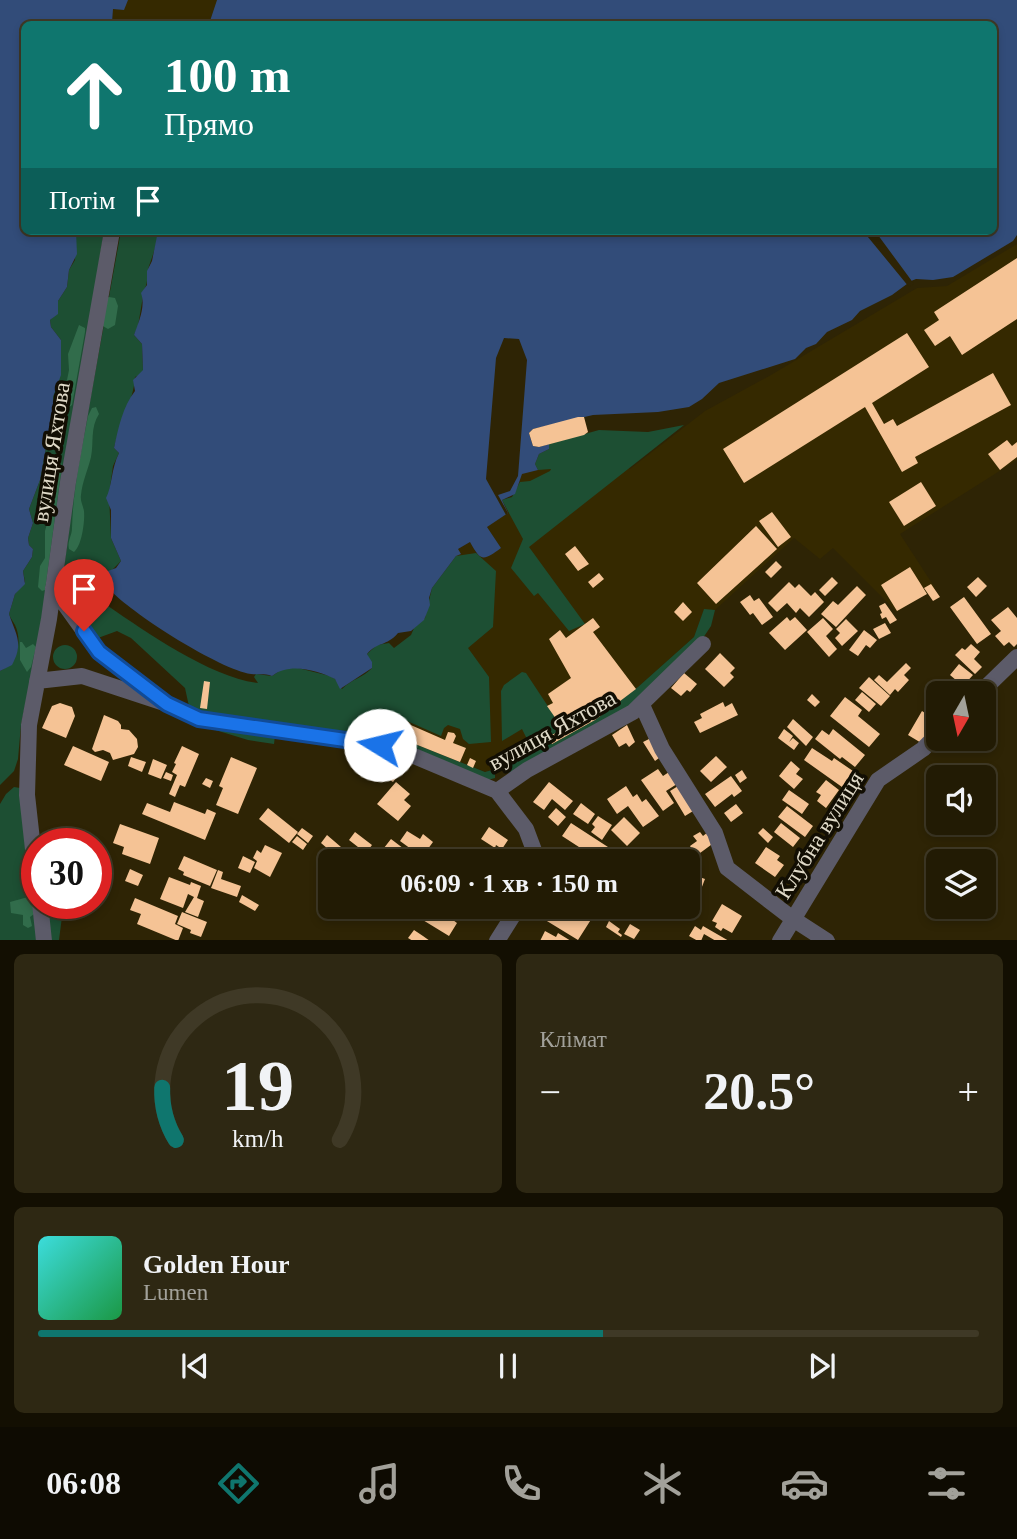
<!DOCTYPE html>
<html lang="uk">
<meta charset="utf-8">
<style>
:root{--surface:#221b04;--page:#2e2813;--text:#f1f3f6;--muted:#a2a19a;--line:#3f3926;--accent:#0f766e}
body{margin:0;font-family:Georgia,serif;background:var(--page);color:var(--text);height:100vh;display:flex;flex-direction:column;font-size:26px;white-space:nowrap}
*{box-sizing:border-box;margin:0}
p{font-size:23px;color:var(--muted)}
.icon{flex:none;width:38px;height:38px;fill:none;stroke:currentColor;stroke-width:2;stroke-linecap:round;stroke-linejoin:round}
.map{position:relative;height:940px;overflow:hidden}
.side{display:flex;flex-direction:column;gap:14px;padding:14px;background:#130f02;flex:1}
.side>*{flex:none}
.top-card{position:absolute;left:21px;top:21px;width:976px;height:214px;border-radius:10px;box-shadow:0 4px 10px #0003,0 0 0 2px var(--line);background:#0f766e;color:#fff;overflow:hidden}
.needle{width:46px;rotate:189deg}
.tools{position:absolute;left:926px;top:681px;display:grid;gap:14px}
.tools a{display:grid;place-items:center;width:70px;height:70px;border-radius:10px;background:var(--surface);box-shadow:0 4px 10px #0003,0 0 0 2px var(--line);font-size:35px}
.speed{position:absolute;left:21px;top:828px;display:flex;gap:14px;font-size:35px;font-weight:700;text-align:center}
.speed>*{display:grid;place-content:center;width:91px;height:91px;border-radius:50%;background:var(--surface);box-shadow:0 4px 10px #0003,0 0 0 2px var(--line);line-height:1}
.speed .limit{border:10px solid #d22;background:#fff;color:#111}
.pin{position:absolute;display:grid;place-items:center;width:60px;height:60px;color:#fff;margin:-72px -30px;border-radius:50% 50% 50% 0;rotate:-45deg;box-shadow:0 0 7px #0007}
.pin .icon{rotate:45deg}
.me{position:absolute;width:77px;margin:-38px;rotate:279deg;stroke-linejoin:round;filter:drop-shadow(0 0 5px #0008)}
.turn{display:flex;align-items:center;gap:24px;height:147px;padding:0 28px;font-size:32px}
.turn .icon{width:91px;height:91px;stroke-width:2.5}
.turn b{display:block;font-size:49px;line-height:60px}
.then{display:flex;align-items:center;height:66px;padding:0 28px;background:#0003;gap:14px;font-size:26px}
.big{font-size:52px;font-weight:800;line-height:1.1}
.side .tile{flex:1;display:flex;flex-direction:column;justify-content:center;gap:10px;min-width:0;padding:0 24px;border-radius:10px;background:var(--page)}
.side .dial{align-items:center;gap:0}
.dial svg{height:182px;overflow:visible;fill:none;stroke:var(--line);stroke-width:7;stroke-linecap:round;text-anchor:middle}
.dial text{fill:var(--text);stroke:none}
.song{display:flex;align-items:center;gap:21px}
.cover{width:84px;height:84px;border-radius:10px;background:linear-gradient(135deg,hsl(180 70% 55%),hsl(140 70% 35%))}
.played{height:7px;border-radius:4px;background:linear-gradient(90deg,var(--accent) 60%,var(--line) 60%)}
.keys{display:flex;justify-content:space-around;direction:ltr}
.heat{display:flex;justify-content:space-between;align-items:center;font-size:38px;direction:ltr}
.side .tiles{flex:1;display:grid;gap:14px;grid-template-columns:1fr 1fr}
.tile:last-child{grid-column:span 2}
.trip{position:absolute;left:318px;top:849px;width:382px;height:70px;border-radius:10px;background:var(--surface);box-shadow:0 4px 10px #0003,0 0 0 2px var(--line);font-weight:800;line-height:70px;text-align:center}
.dock{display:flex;height:112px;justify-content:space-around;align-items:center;background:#0e0b02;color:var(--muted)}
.dock .icon{width:49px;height:49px}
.dock .on{color:var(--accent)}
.dock b{font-size:32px;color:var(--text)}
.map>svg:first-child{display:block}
</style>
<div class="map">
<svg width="1017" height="941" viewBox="0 0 1017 941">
<rect width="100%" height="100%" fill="#2e2405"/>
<path fill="#352900" d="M126,0H217L209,24H112L113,8Z
M1017,244V460L900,534L935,588L897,612L833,548L820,559L794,538L715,610H704L694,637L638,687L595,720L503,768L501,766L486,772L390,734L412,635L455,559L458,549L470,542L476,553L501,548L487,527L515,494L521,474L549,449V444L584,435L588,432L601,435L630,469L705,411L771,375L917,288L947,286Z"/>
<path fill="#1d4f33" d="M76,231H104L37,649L21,725L18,759L14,771L0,785V671C17,663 23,642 15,625C13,621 10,618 9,614L15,594L25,582L23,571L32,557L33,549L29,545L28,538L33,523L29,509L40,480L53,410V397L61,360V340L51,327L50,320L58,313V301L67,287L69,270L75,260Z
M121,231H158C157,244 153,255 149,266C146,275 149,282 144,290L138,326L134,335L142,344L143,370L142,374L135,377C134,400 119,425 114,448L119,453L113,466L109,494L111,538L121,561L112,570L109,580L112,592L102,598L108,606C146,632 212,678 258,683L254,677L256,674L272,676L284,668H298L330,676L335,679L342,689C352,679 364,677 372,668L367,654L377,645L389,643L394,648L411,635L414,628L425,618L432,588L456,556L476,553L496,571L493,627L468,648L489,677L491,742L469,744L463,739L460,729L448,725L444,728L441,736L398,717L390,734L485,772L495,769V778L484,781L408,749L190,711L185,688L131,638L117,631L98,638C77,613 65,604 64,568L75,483Z
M684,425L529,547L585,624L569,631L538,593L534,596L511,568L523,539L502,500L512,497L520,482L530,481L550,471L551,469L538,470L535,464L539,454L549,449V444L599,430L648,432Z
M704,609L715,610L711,626L699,644L648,695L511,773L507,772L503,755L529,743L522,729L502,741L501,691L504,685L522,672L526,673L563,729L549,737L552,744L595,720L638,687L694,637Z
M53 657a12 12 0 1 1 24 0a12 12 0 1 1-24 0Z
M199,725L275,736L274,744L248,740Z
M14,787L20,788L40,940L0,941V804L6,794Z
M50,904L63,909L59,940H49L45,907Z"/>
<path fill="#316c4b" d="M109,297L115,298L118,306L115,325L108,329L101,325L107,298Z
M79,325L85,328V332L72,405L65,410L62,405L69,370L68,354Z
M96,407L99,414C90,428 94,442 91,457C88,470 82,482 81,495C80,501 83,505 84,511C85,521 82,546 74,552L69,549C67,541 72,536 72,528C73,490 81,453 88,416L92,408Z
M53,457L60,458L62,466L45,590L42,591L38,587L40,566L45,558V531L48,520L44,504L48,487L49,463Z
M20,642H22L26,648L33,644L36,647L31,667L27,672L20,660Z
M28,897L34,901V914L30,917L32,926L28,928L23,925V915L11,913L10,902Z"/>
<path fill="#324c79" d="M0,0H128L124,10L113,9L112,23L115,24H24V231H76L77,254L69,270L67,287L58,301V314L50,320L51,327L61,340V375L53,397V410L40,480L29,509L33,523L28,538L29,545L33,549L32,557L23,571L25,584L15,594L9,614C16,635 24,643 12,665L0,671Z
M217,0H1017V235L1013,241L953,277L933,280L916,279L911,281L892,295L860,311L852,320L827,332L816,344L806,348L795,359L719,383L702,399L689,407L658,412L593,415L533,429L529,433L533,446L539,447L549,444V449L539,454L535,464L538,470L522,474L515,494L502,500L508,513L487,527L501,548C483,561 481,562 470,542L458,549L461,554L456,556L432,588L429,598L430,605L424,620L411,631L398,633C386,647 378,641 367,654L372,662V668L340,689L335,679C317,670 289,662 272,676C264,673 258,675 251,674C219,669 136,616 112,592V586L107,576L108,571L116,568L121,561L111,538V510L106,498C112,487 111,469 119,453L114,448C118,429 123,406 135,391L133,380L143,370L142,344L134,335C138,323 146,307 141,293L147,285V271L152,261L158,231H994V24H209Z"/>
<path fill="#2e2405" d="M863,231H875L914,284L909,287Z
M504,338L519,339L527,360L518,476L510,491L498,495L508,513L506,515L486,479L496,358Z"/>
<path fill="#f5c395" d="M1017,258V319L962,355L950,336L935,346L924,330L939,320L934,312Z
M907,333L929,367L872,403L884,424L893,419L897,426L993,373L1011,405L915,457L918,463L902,472L865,407L744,483L723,449Z
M578,417H584L588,432L584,435L539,447L533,446L529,433L533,429Z
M1007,440L1012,446L1017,442V457L1000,470L988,454Z
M921,482L936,506L904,526L889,502Z
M772,512L791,537L778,547L759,521Z
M756,526L777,549L716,604L697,583Z
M575,546L589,564L578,571L565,554Z
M776,561L782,567L771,578L765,572Z
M910,567L927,594L897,611L881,585Z
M599,573L604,579L593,588L588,582Z
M832,577L838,583L825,596L819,590Z
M978,577L987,586L976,597L967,587Z
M789,582L795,588L799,584L811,596L815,592L824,602L809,617L800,608L796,613L787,603L777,612L768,603Z
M931,584L940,597L933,601L924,588Z
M857,586L866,595L836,627L821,614L833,601L838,605Z
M750,595L754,601L759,598L773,617L762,625L753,613L750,615L740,602Z
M964,597L991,634L977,644L950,607Z
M683,602L692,612L683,621L674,612Z
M885,603L897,620L890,624L886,617L882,619L880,614L882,613L879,606Z
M1008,607L1017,618V644L1014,647L1009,642L1004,646L995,636L1001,631L991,620Z
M787,617L790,621L795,617L807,630L785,650L769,633Z
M593,618L600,627L593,632L636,689L595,720L552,744L548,737L563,729L547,706L553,703L548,694L571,678L549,639L560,630L566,638Z
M823,618L833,629L826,636L837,649L829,657L807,632Z
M846,619L858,631L842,646L835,638L840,633L836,629Z
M885,623L891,633L879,639L873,629Z
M864,630L877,640L870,648L866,645L858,656L849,650Z
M971,644L980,652L974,659L982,667L975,674L955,655L962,648L965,650Z
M720,653L735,668L730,673L734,677L724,687L705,669Z
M906,663L911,668L904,675L909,680L898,692L895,689L890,695L874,680L879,675L887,682Z
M959,664L973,675L963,686L950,675Z
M684,673L697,684L690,692L687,690L681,696L671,688Z
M869,677L890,696L881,706L859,688Z
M204,681L210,682L207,709L200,708Z
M862,692L876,704L869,712L855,700Z
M812,694L820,702L815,707L807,700Z
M845,697L862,710L858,716L880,734L869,747L830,716Z
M723,702L725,707L732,703L738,715L700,733L694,722L702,718L700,714Z
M60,703L72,707L75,716L66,738L42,728L52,706Z
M922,711L937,721L923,744L908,735Z
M104,715L118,721L121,725V729L129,730L137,739L138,747L134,754L113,760L110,753L103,750L95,752L92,749Z
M397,719L445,740L448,732L454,733L456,736L453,743L466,748L460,762L390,734Z
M793,719L813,737L806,746L787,727Z
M627,725L635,742L629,747L626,743L619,747L612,735Z
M784,729L793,736L789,742L793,738L799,743L794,750L778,738Z
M833,729L865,755L855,767L842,757L840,759L815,739L822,730L829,735Z
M649,739L663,755L655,761L643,742Z
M73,746L109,762L101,781L64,765Z
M182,746L199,754L185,787L180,785L175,797L169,794L177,775L172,772L176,764L174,763Z
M812,748L832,761L834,758L853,771L842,787L804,760Z
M716,756L727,767L711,782L700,771Z
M131,757L146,762L142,772L128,766Z
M231,757L257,768L238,814L216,805L223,788L219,786Z
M470,758L476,761L473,768L467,765Z
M153,759L167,765L161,779L148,774Z
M791,761L800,769L796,774L803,779L794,789L779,776Z
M397,764L403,769L393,782L387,778Z
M658,769L663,776L672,770L680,782L666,791L674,803L663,811L641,780Z
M742,770L747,778L740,783L735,775Z
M166,772L173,775L171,781L163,778Z
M731,776L742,791L734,797L732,794L715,807L705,794Z
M206,778L213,781L210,788L202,784Z
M826,780L839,790L826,808L817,801L821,795L816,792Z
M396,782L410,794L404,800L411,806L398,821L377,804Z
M549,782L573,801L565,810L552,799L544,810L533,802Z
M683,783L698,808L685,816L670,791Z
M626,786L633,797L637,794L642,802L646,799L659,816L643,827L628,806L617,814L607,799Z
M789,790L809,804L802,814L782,800Z
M174,802L205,814L207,809L216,813L205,840L142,814L147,803L170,812Z
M581,803L595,814L588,824L573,814Z
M736,804L743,813L731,822L724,813Z
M787,806L813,826L805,837L778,817Z
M268,808L298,832L289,843L259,819Z
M556,808L566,817L558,826L548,817Z
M598,816L612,825L602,840L591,832L595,827L592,824Z
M624,817L640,833L627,846L611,830Z
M571,823L608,847L599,860L562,836Z
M781,823L800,838L793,847L774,832Z
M120,824L159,838L150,864L122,854L124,847L113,843Z
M489,827L508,840L502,849L496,845L495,848L481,839Z
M302,828L313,836L308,843L297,834Z
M763,828L773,837L768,843L758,833Z
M407,831L420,839L423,834L433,842L422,857L400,841Z
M355,832L372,845L360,861H348L358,847L349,840Z
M700,832L703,836L708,832L715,842L696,856L690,846L697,841L693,836Z
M327,835L341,847L335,855L321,843Z
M297,836L307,844L303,850L292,842Z
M391,839L412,855L420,861H400L394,856L390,861L380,853Z
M265,845L282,853L270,877L254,868L257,861L253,858L257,850L261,853Z
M766,847L780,856L777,860L784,865L775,877L755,863Z
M455,851L471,861H449Z
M487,851L497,858L495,861H488L483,857Z
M184,856L217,870L210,886L183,875L184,872L178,869Z
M243,856L255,862L250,873L238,868Z
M130,869L143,875L138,886L125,881Z
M218,870L223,872L221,879L241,886L237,897L211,888Z
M694,875L705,879L700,892L689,889Z
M169,877L190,885L191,882L201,886L197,898L204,901L198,917L185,912L194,897L188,894L183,908L160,899Z
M242,895L259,905L255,911L239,902Z
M135,898L178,916L175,924L183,928L178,941L137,924L141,914L130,910Z
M722,904L742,916L732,933L723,928L721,931L715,927L717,923L712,921Z
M418,906H434L457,923L449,936L413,914Z
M550,906H573L592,918L578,940L542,918Z
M585,906H604L609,910L601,921L584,909Z
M641,906H658L655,914L640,909Z
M662,906H682L678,921L659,915Z
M182,912L207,922L201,937L190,933L191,930L177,924Z
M609,921L620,929L618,932L622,935L621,937L606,927Z
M630,924L640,930L634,939L624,934Z
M695,926L701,930L703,926L729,941H716L704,934L701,941H698L689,936Z
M414,930L423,936L430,941H413L408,938Z
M545,931L556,937L558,933L571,941H540Z"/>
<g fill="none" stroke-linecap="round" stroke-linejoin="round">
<path stroke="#5c5b69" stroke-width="16" d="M53,588L99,652L157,696
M37,681L82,676L167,704L199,719L380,745L407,753L497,791
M980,693L1017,657
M642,705L662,749L715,833L727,868L793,919L827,941
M497,791L527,770L633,712L703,644
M497,791L526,829L538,861
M37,885L27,795L29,725L49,619L68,482L112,231
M40,903L44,941
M497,941L519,906
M780,941L878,780L923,749L938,734"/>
</g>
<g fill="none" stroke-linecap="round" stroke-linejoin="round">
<defs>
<path id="route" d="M84,631L99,652L167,704L199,719L380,745"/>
</defs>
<use href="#route" stroke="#114b97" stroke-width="18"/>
<use href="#route" stroke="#1a73e8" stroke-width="12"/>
</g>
<g text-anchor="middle" stroke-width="7" stroke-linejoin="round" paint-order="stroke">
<g font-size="23" fill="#e0dac8" stroke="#120e03">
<text transform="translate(51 452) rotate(-81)" y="8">вулиця Яхтова</text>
<text transform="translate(552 730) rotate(-29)" y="8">вулиця Яхтова</text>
<text transform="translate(819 835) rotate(-58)" y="8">Клубна вулиця</text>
</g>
</g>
</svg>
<div class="tools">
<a><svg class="needle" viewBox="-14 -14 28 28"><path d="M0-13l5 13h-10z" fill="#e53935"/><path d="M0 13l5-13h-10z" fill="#a2a19a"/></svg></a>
<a><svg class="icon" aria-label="sound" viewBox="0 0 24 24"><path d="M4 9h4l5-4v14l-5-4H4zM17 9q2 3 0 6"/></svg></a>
<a><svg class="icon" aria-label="layers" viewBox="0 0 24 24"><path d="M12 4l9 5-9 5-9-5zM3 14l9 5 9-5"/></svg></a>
</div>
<div class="speed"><div class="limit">30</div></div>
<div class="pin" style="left:84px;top:631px;background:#d93025"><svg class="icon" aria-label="arrive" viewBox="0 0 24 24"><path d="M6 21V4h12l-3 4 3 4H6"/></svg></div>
<svg class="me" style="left:380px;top:745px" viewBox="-20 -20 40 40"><circle r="19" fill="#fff"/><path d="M0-13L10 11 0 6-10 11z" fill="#1a73e8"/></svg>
<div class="trip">06:09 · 1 хв · 150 m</div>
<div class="top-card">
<div class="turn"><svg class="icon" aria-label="ahead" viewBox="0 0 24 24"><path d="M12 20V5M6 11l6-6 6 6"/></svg><div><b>100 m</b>Прямо</div></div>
<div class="then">Потім<svg class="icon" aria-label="arrive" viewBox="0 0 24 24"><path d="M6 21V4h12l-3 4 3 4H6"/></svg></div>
</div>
</div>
<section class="side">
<div class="tiles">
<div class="tile dial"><svg viewBox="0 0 100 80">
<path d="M14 69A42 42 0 1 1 86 69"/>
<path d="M14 69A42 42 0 0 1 8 46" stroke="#0f766e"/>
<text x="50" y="56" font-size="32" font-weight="700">19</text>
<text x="50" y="72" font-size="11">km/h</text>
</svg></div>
<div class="tile"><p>Клімат</p>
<div class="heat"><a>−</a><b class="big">20.5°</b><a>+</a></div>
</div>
<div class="tile">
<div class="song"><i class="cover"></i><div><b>Golden Hour</b><p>Lumen</p></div></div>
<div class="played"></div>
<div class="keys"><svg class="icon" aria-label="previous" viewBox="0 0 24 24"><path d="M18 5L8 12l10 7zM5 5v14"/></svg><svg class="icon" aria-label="pause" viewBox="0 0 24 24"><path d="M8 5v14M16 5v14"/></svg><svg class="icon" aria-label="next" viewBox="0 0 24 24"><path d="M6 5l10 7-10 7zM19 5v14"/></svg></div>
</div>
</div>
</section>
<nav class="dock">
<b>06:08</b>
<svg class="icon on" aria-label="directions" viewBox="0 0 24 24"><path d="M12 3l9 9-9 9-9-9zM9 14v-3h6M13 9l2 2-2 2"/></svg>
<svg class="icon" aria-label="music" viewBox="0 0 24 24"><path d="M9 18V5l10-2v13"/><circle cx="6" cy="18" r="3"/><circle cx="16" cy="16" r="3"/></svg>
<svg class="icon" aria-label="phone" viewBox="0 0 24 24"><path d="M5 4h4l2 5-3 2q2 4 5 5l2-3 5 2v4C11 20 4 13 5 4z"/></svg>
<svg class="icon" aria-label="climate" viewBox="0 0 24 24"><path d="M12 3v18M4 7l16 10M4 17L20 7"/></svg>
<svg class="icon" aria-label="car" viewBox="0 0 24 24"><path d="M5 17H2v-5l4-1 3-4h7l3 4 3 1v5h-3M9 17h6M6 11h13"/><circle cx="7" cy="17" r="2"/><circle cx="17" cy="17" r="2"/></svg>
<svg class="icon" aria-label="filters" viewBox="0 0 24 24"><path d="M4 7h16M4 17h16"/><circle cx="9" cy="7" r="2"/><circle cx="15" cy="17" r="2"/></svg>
</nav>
